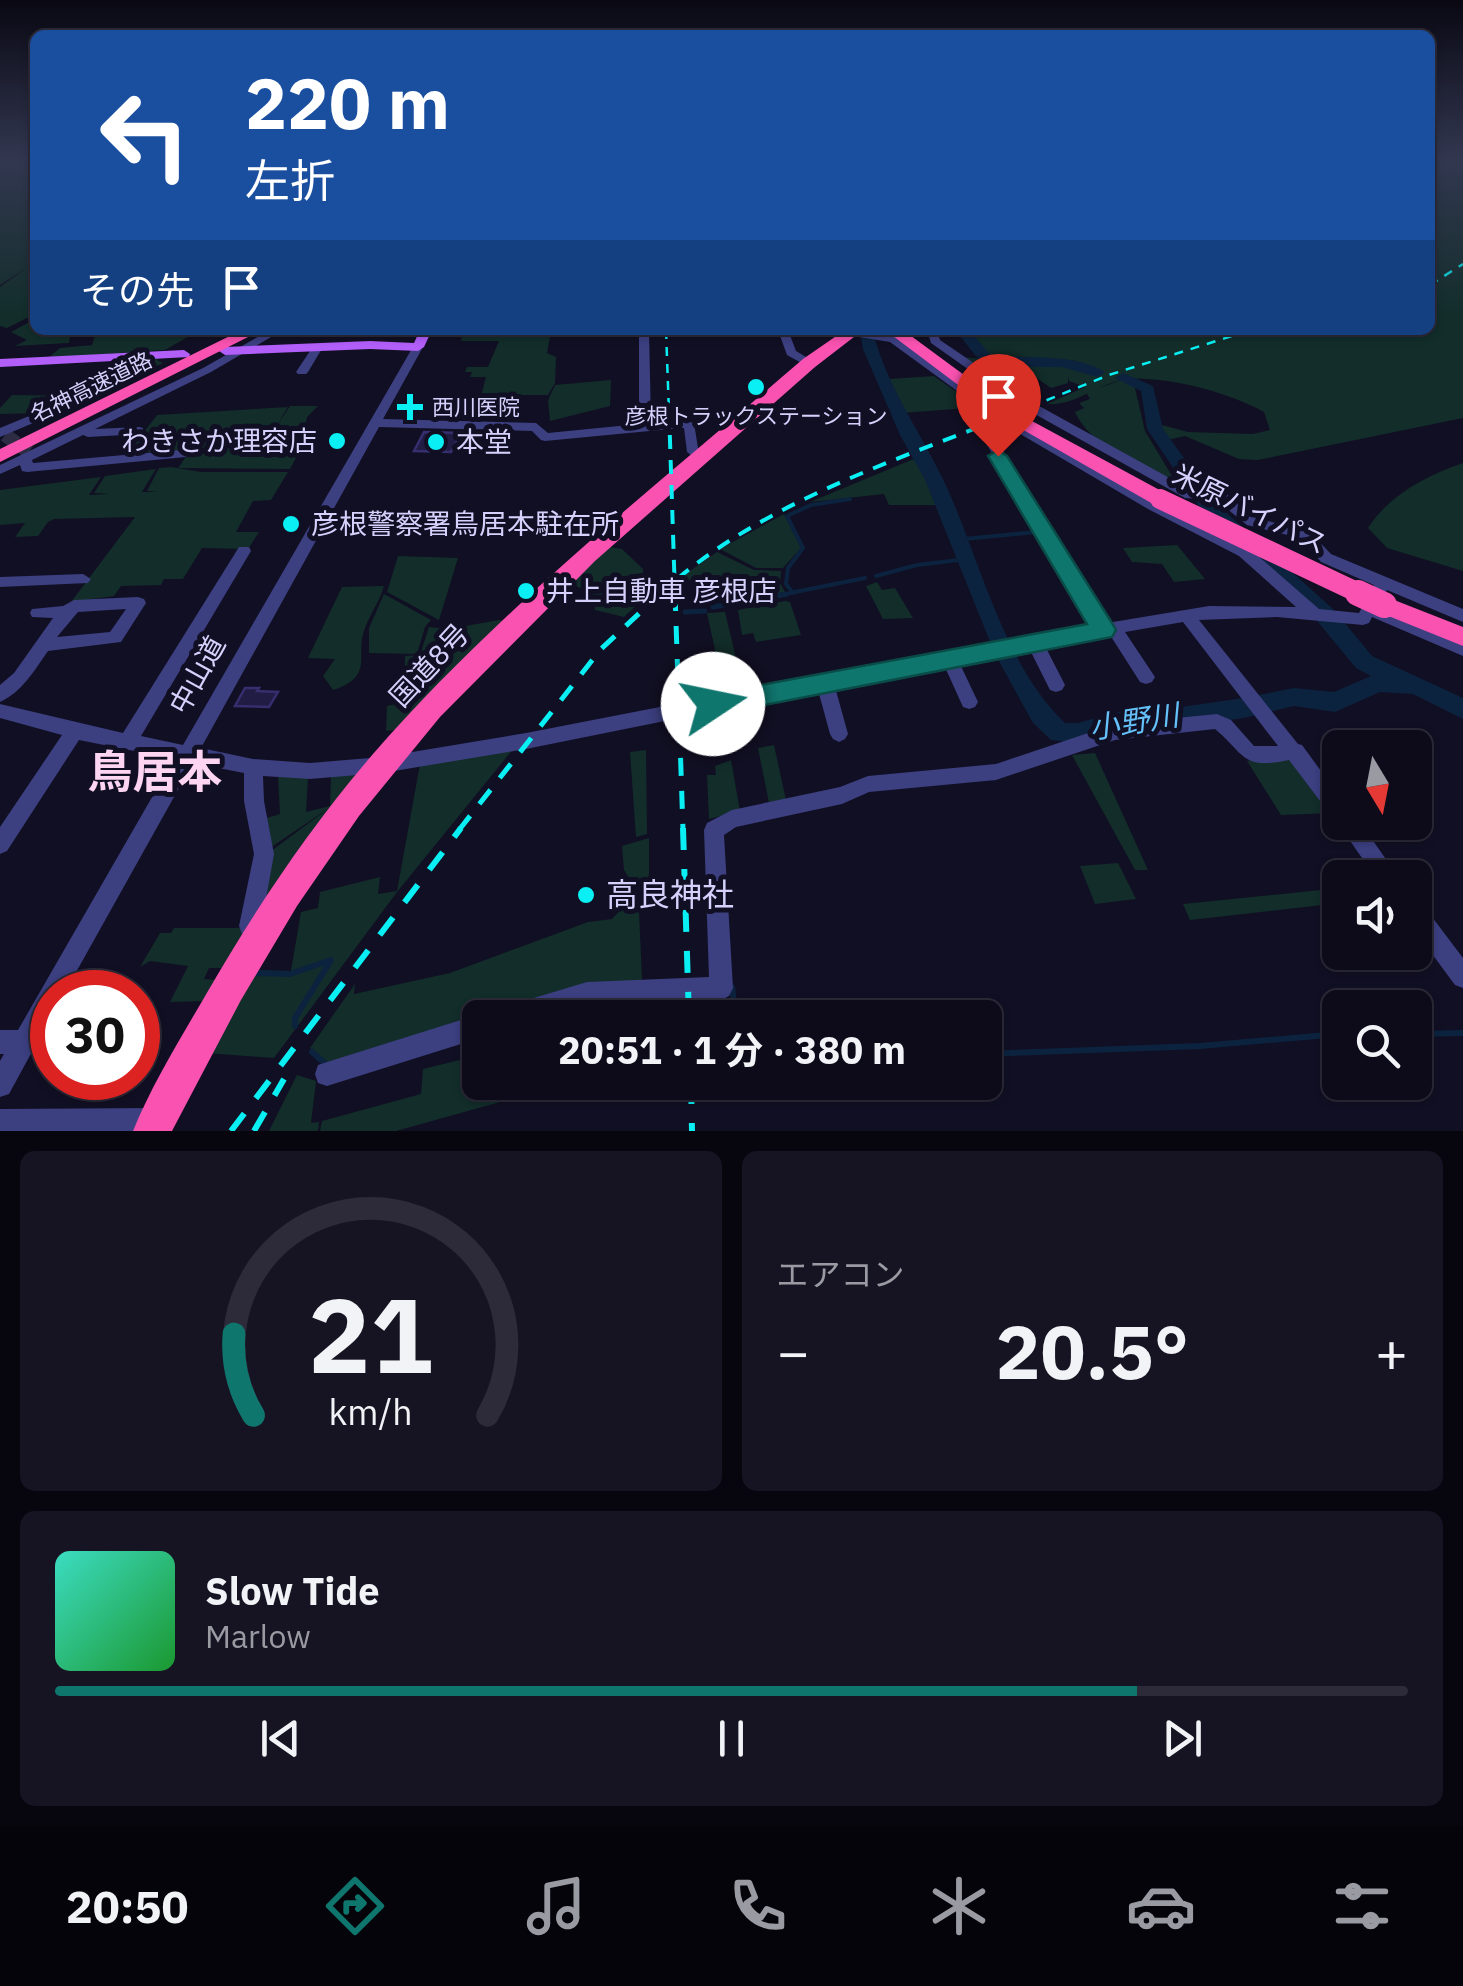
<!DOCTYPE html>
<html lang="ja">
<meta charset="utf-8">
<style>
:root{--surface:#0d0b1a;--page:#161423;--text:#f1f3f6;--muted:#9a9ba2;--line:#2d2b39;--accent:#0f766e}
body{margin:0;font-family:"IBM Plex Sans","Noto Sans JP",sans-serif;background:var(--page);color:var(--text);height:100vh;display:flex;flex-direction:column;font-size:38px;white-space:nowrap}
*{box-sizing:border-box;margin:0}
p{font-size:32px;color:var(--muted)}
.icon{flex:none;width:55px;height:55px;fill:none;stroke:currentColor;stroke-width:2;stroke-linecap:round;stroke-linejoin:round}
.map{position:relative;height:1131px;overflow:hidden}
.drawer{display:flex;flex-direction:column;gap:20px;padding:20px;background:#07060e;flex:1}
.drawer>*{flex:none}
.guide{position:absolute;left:30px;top:30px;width:1405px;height:305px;border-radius:15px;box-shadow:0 2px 8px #0004,0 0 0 2px var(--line);background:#1a4fa0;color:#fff;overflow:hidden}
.needle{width:65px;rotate:170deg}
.tools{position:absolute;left:1322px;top:730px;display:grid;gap:20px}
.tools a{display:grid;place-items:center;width:110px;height:110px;border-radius:15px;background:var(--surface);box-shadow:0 2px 8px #0004,0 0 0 2px var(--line);font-size:50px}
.speed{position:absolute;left:30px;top:970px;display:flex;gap:20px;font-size:50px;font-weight:700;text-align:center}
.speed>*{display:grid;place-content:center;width:130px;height:130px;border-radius:50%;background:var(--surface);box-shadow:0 2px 8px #0004,0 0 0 2px var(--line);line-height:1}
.speed .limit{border:15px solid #d22;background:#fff;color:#111}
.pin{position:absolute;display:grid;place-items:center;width:85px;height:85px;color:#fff;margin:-102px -42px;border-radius:50% 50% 50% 0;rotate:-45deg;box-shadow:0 0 10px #0007}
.pin .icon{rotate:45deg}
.me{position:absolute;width:110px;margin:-55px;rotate:79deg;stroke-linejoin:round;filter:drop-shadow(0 0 8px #0008)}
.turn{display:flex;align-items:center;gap:35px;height:210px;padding:0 50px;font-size:45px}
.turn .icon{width:130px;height:130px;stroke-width:2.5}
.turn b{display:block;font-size:70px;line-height:85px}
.then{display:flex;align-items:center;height:95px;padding:0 50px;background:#0003;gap:20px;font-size:38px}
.big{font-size:75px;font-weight:700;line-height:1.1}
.drawer .tile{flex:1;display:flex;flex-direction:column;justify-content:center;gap:15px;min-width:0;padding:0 35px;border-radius:15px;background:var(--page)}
.drawer .dial{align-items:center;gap:0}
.dial svg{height:260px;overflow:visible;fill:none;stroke:var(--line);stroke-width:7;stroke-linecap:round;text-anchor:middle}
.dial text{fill:var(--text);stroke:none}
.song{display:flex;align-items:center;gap:30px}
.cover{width:120px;height:120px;border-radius:15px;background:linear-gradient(135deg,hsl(170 70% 55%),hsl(130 70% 35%))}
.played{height:10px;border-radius:5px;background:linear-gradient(90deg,var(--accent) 80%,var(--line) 80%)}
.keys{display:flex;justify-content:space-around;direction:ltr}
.heat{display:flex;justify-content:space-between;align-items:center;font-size:55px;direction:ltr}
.drawer .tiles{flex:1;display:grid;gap:20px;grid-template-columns:1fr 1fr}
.tile:last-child{grid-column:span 2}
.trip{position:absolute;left:462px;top:1000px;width:540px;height:100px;border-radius:15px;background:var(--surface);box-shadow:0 2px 8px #0004,0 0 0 2px var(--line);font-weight:700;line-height:100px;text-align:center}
.dock{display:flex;height:160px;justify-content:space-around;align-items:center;background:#05040a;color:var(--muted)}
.dock .icon{width:70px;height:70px}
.dock .selected{color:var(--accent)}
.dock b{font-size:45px;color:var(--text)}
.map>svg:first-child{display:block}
</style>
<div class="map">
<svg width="1463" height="1131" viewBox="0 0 1463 1131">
<rect width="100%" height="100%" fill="#110f23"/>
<path fill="#122d2a" d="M0,159H35V314L7,328L0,326V287L29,266L0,285Z
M1430,159H1463V418L1258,460L1239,459L1185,436L1167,440L1158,424L1188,432L1253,434L1270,430L1264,412C1225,391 1167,376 1123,379L1135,388L1145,431L1175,481C1142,471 1089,444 1075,412L1084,408L1079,403L1090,399L1087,394L1091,391L1121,380C1095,386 1074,406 1047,404L1085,387L1069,381L1068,376V383L1051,388L1029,373L981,371L961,357L1080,368L1077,361C1047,357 1018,362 988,356L967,330H1430Z
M35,319V330H71L69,343L15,346L27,340L11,332Z
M97,330H200L165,350L48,358L60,348L92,345Z
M464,330H569V335L550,337L547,353L556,357L555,383L548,395H522L519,405H510L512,395L481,396L486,377H470L472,372H465L467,367H488L499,341H461Z
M162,357L157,360L163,363L79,403L74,401L99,389L96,388L116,359Z
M934,376L961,395L967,408L902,413L889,379Z
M611,380L610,406L550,421L548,400L555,385Z
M12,395L80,396L42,413L0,414V408Z
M290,406H318L307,417L305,427L312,429L290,469L178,468L190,451L128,453L157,415L288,407L276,427Z
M916,458L937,505H889L884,494L810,502Z
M1463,463V571L1387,548L1368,528C1389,495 1426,476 1463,463Z
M171,467L201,472H288L271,500L253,501L236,532H259L248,549L202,548L183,579H164L161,585L121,586L114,596L71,602L135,517L54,519L48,522L38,536L15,537L25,523L0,525V490L101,477L89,495L110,494L94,493L105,476L156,469L142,492H158L147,491L159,468Z
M784,514L801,548L783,568H756L720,549Z
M1177,545L1205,579L1174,582L1162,564L1132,562L1123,548Z
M609,547L622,549L643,569V599L624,617L595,610L596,596L570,583Z
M717,552L754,570L781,571L780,583L785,592L769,595L692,582L684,575Z
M398,556L458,558L439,620L387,592Z
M877,582L882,590L895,588L913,618L883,619L866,586Z
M384,586C380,602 369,615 364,631C355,656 375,676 333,690L323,676L335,659L308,658L342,587Z
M384,594L431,620L425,627L417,654L369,653V628Z
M785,601L790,602L801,635L756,642L753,633L742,635L738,610Z
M725,612L737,662L718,664L707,613Z
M499,620L504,621L404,729L386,731L387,706L404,702L405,656L420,655L429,627L449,629Z
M774,745L786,800L769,803L758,748Z
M514,748L397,892L274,1058L206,1053L255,970L291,971L301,912L318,908L320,892L380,877L378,894L397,891L420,764Z
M646,750L647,834L636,837L630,752Z
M1095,753L1148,870H1135L1072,755Z
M1290,756L1334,813L1281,815L1247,761Z
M731,760L740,811L709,819L707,775H716L715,766Z
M352,774L359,779L255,924L267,854L329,808L267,850L260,820L280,814L278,776L308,778L306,812L330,806L331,775Z
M649,838V879L630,880L624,870L622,846Z
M1118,863L1136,899L1095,904L1080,866Z
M1340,888V903L1190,920L1183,904Z
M621,909L639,911L642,979L638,983L575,987L331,1065L310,1048L355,984L354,994L450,973L588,922L612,919Z
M174,928H244L241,940L224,968H209L204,979L218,980L208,1001L170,1002L188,966L150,961L140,967L160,933H171Z
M642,996V1017L545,1018L546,1010Z
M480,1055V1082L569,1083L396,1131H320L322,1121L421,1094L423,1069Z
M297,1075L316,1081L311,1123L319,1122L318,1131H269Z"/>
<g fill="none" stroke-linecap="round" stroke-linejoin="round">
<path stroke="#0c233f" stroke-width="4" d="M964,539L1037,532
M876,576L917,565L967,559
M695,584L754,595
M790,593L865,578
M793,593L786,584L788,568L803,548L787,516L811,505L850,499
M780,595L787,594"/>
<path stroke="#0c233f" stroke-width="5" d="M741,593L768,598
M713,607L787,594
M685,612L705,611"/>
<path stroke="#0c233f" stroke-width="6" d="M254,973L290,974L331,960L295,1018V1026
M732,987L736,1018
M487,1018L502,1013
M1415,1034L1463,1033
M312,1052L328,1066
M985,1054L1200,1046L1340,1034"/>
<path fill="#0c233f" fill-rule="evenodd" d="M860,330L873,332C886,384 919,430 942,477C980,556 1001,662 1065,723H1078L1116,712H1146L1244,698L1294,688L1334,692L1371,676L1356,668L1318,622L1203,512L1147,429L1141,391L1115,378L1123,373L1153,386L1163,429L1217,504L1334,610L1372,656L1463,698V719L1413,694L1380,692L1335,712L1294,706L1244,718L1146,732H1116L1078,743L1051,740L1033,723L995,654L925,480L900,435L863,349Z
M955,330H969L990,354C1026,360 1073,352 1105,372L1097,377L1062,367H1018L980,361Z"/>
</g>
<path fill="#201c43" stroke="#362e6e" stroke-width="2.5" d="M424,432L461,433L451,452L414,451Z
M245,688H259L257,691L278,692L269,707L235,706Z"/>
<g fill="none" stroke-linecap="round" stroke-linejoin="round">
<path stroke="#2e2c44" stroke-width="14" stroke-dasharray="14 6" stroke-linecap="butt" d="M5,435L29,452"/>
<path fill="#3c3f80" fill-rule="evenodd" d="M270,330H283L211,372L95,429L139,427L143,428V434L88,437L83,435L32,460L33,463L181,450L187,454L186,457L27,472L22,471L20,465L0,474V465L203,368Z
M639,330H649L651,423L681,420L694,423L698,448L708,457L707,460H697L687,452L684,428H681L545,441L541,440L532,431L379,427L201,748L253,759L310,763L382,757L526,733L949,651L1092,626L961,400L964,396L890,342L847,335V331L852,330L897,337L1001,411V417H993L975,404L1107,623L1209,606L1296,607L1239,556L1148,509L1005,425V419H1013L1158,503L1249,548L1319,609L1359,613L1374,585L1321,562L1300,538L1247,525L1216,500L1185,498L1033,413V407H1041L1193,491L1225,493L1257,518L1310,532L1331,554L1463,609V622L1387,590L1378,606L1463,643V656L1372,617L1369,623L1363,625L1277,617L1199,620L1298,744L1302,745L1340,797V822H1360L1399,878H1376L1341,828L1339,820L1333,818L1289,760C1241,770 1246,755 1215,729L1115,740L996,780L869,792L842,804L736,827L724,835L733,988L729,996L721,1000L587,1006L548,1018H495L499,1010L507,1006L587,982L709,977L704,830L707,823L732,810L840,787L868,776L996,764L1115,724L1217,714L1231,720L1254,746H1278L1183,622L1125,632L1155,677L1152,682L1146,684L1140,682L1110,635L1045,646L1065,685L1062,690L1056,692L1050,690L1029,648L959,662L978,702L975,707L969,709L963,707L944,665L835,687L848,734L845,739L839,742L833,739L830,734L818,690L526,749L382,773L310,779L263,776L264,801L274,854L262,921L268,924L271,932L268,940L260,943L242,934L239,926L254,854L244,801V773L193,763L65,992H52V1015L9,1094L0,1097V1061L4,1054H0V1030H18L174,759L79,740L7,851L0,854V827L62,735L0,718V704L123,733L239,547H249L251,551L141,736L183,745L414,345L423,347L383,419L536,423L548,433L639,424Z
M778,330H788L796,351L813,361V365H805L787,355Z
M927,330H937L940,340L1028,400V406H1020L931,343Z
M318,344L323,347L308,372L306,374H298L296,372L314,345Z
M46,409L52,413L50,416L0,437V428Z
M83,574L91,579L88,583L0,587V577Z
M138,597L144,599L146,603L121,642L48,651C34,671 22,692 0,702V685L14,673L53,618L32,617L30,613L32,609L63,606L74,600ZM126,609L110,632L57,637L78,612Z
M1415,902L1423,905L1463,958V988L1455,985L1415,931Z
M480,1014L488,1018H480V1038L327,1086L318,1083L315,1074L318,1065L327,1062Z
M156,1108L165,1112L169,1121L163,1131H0V1109Z"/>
<path fill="#b25ef9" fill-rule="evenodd" d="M420,330H432L424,347L418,351L370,349L225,355L219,351L225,347L370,341L414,343Z
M184,350L190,354L189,357L0,367V359Z"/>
<path fill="#f952b0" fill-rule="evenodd" d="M242,330H262L0,462V449Z
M845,330H863L815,367L595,561L440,717L359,816L297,906L241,1000L172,1131H133C153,1082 182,1036 208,991C256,908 310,827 373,754C501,607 656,486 803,359Z
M885,330H903L1013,411L1004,416L998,415Z
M1019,414L1167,494L1170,499L1160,506L1153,504L1013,424L1010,420Z
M1384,596L1463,627V646L1376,611L1372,605L1376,599Z"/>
<path stroke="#09eff3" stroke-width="2.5" stroke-dasharray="9 8" stroke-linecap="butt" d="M1430,285L1463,264
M666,330L669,413
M1015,413L1109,375L1251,330"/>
<path stroke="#09eff3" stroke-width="4" stroke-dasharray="14 11" stroke-linecap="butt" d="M669,410L675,595
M659,595C759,502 896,461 1022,410"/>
<path stroke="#09eff3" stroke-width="5" stroke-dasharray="18 15" stroke-linecap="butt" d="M675,593L683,830
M459,830L601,649L661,593"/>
<path stroke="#09eff3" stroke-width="6" stroke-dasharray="22 19" stroke-linecap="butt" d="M683,828L689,1018
M691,1082L692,1131
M231,1131L461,828
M254,1131L284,1079"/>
<path stroke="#f952b0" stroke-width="20" d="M1160,499L1363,595"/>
<path stroke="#f952b0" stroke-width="26" d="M1358,593L1384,605"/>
</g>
<linearGradient id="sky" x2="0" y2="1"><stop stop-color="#090813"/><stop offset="0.5" stop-color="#323750"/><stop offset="1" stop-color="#323750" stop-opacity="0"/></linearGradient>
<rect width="1463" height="318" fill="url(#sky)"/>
<path fill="#0f766e" stroke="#0a4d48" stroke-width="2.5" d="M998,450L1007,456L1112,623L1116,630L1112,637L713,715L704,712L700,704L704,697L713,694L1087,624L988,456Z"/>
<g fill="#09eff3" stroke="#110f23" stroke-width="4">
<circle cx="756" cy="387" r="10"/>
<path d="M405 392h10v10h10v10h-10v10h-10v-10h-10v-10h10z"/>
<circle cx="337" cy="441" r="10"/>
<circle cx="436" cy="442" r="10"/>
<circle cx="291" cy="524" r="10"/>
<circle cx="526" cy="591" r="10"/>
<circle cx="586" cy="895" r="10"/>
</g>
<g text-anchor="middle" stroke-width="10" stroke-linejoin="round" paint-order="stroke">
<g font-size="22" fill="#d4d2fd" stroke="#110f23">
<text transform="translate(91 387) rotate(-26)" y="8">名神高速道路</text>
</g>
<g font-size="22" fill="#d4d2fd" stroke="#110f23" text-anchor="start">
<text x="432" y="415">西川医院</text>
<text x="756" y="424" text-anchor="middle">彦根トラックステーション</text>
</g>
<g font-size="28" fill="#d4d2fd" stroke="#110f23" text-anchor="start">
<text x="317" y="451" text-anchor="end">わきさか理容店</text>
<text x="456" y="452">本堂</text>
<text x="311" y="534">彦根警察署鳥居本駐在所</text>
<text x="546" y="601">井上自動車 彦根店</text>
</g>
<g font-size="28" fill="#d4d2fd" stroke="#110f23">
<text transform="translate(1250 509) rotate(26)" y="10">米原バイパス</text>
<text transform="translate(429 665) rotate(-47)" y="10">国道8号</text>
<text transform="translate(197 675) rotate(-61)" y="10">中山道</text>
</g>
<g font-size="30" font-style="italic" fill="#64c1f9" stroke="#110f23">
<text transform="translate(1134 722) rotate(-9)" y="10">小野川</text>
</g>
<g font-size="32" fill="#d4d2fd" stroke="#110f23" text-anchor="start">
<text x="606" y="906">高良神社</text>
</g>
<g font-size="45" font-weight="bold" fill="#fdd4f2" stroke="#110f23">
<text x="155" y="788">鳥居本</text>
</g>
</g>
</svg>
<div class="tools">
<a><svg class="needle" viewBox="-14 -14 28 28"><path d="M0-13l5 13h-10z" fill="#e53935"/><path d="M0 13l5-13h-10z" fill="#9a9ba2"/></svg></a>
<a><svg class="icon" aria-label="sound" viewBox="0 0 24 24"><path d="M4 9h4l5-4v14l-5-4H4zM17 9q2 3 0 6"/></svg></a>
<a><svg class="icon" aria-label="search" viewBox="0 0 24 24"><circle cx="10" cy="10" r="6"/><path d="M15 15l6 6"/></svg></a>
</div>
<div class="speed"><div class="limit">30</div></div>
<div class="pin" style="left:998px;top:456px;background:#d93025"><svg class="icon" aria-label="arrive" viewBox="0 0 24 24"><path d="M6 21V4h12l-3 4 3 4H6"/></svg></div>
<svg class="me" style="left:713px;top:704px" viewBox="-20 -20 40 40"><circle r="19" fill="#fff"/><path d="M0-13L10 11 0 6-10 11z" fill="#0f766e"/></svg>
<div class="trip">20:51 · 1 分 · 380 m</div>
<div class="guide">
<div class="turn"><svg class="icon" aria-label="left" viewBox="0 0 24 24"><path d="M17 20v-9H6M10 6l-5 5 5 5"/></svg><div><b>220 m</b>左折</div></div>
<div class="then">その先<svg class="icon" aria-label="arrive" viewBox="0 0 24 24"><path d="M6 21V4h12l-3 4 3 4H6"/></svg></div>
</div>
</div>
<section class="drawer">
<div class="tiles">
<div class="tile dial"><svg viewBox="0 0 100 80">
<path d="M14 69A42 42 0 1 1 86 69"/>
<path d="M14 69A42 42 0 0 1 8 44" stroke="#0f766e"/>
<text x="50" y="56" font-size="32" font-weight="700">21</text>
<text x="50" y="72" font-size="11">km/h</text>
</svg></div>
<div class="tile"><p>エアコン</p>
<div class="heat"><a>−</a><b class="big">20.5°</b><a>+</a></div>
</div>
<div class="tile">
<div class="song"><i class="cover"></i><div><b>Slow Tide</b><p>Marlow</p></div></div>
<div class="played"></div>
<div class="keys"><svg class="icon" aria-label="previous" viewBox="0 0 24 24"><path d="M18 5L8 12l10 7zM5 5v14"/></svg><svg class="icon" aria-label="pause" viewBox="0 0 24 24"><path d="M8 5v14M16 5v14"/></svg><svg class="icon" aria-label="next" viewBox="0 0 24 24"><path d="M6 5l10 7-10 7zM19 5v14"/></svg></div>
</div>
</div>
</section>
<nav class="dock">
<b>20:50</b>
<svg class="icon selected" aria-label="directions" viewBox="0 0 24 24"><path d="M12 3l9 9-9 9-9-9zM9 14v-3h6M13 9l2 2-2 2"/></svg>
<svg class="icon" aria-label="music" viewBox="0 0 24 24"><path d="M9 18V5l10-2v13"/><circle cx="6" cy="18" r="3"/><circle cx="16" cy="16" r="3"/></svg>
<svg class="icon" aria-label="phone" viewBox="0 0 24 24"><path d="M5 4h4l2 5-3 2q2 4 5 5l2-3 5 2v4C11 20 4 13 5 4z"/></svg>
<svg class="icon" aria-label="climate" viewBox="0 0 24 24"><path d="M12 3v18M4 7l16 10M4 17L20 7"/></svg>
<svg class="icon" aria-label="car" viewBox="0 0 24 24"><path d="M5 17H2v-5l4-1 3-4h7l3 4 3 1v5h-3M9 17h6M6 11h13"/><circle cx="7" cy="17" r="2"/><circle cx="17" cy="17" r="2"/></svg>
<svg class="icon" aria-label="filters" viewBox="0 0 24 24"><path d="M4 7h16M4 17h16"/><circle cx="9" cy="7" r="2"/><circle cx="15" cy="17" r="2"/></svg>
</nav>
